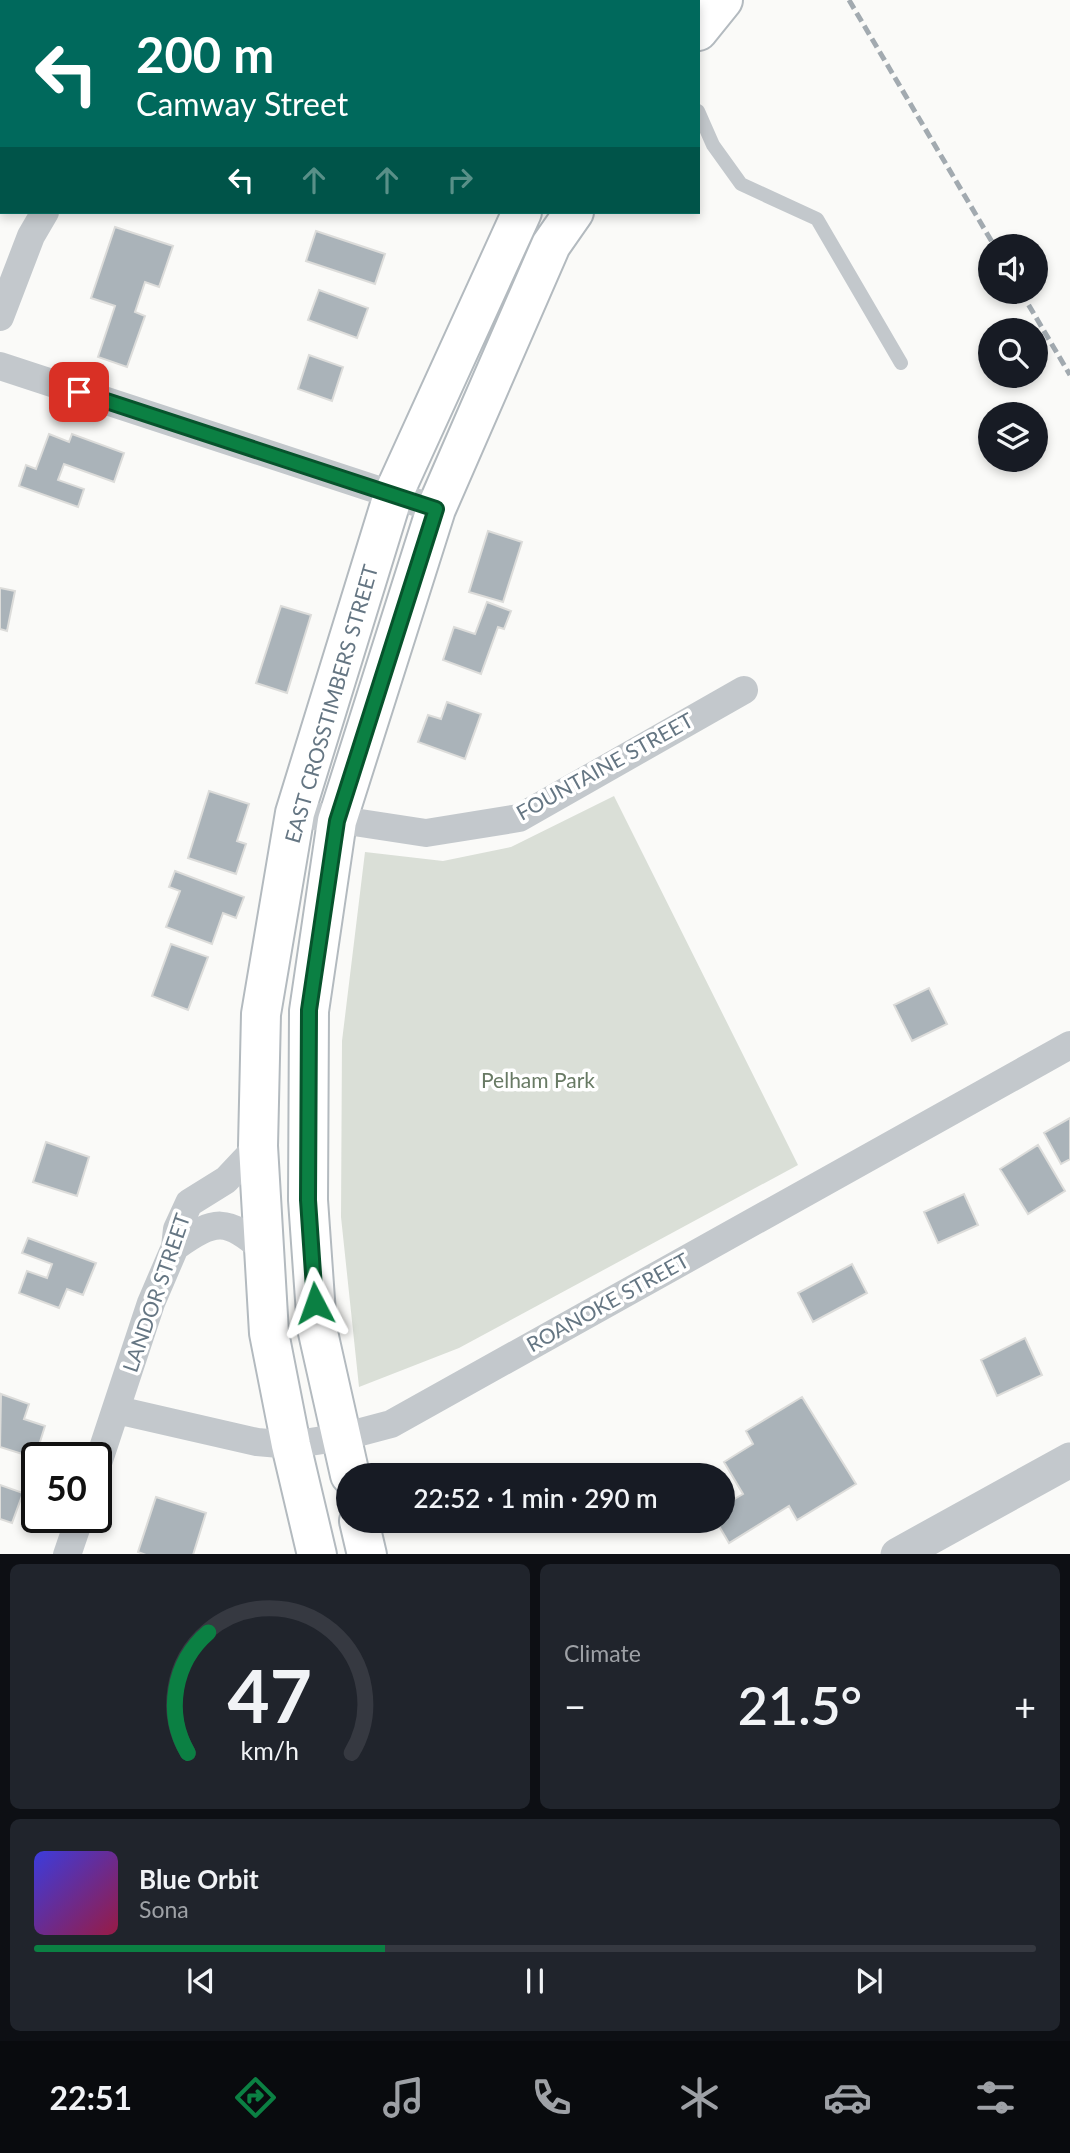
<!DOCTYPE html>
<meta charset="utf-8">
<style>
:root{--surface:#171b24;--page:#20242c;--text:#f1f3f6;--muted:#9ea1a6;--line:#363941;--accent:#0b8043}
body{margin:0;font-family:Lato,sans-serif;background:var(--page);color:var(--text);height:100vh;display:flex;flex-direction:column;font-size:26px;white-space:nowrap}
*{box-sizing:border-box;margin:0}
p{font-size:23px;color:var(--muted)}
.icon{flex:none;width:38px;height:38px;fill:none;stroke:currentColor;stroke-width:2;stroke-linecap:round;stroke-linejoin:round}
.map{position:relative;height:1554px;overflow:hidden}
.drawer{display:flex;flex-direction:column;gap:10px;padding:10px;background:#0d0f14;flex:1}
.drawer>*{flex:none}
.banner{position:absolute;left:0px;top:0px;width:700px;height:214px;box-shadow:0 4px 10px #0003;background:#00695c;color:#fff;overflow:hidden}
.fabs{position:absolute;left:978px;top:234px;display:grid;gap:14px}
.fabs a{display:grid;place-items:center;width:70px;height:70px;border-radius:50%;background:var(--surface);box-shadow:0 4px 10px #0003;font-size:35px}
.speed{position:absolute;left:21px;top:1442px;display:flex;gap:14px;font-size:35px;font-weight:700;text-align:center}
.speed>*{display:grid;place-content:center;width:91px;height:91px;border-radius:50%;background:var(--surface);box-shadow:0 4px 10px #0003;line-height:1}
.speed .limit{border:4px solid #111;border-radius:10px;background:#fff;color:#111}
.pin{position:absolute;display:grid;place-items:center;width:60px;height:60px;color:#fff;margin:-30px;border-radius:14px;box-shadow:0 4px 10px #0006}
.me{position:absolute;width:77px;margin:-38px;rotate:356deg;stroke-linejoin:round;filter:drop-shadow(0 0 5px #0008)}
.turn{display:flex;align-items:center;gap:24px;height:147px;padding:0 21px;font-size:32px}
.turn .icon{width:91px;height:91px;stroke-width:2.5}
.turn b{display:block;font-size:49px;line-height:60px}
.lanes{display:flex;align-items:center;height:66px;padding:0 21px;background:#0003;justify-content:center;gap:35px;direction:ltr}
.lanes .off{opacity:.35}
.big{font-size:52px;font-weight:600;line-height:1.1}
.drawer .card{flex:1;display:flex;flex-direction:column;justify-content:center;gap:10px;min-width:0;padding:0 24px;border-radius:10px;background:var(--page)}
.drawer .dial{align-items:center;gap:0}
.dial svg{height:182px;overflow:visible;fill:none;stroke:var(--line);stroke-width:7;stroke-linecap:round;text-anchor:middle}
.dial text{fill:var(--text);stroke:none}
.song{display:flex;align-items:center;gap:21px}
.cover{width:84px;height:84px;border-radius:10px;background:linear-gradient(135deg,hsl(240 70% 55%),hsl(340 70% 35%))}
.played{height:7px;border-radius:4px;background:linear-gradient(90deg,var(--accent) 35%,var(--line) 35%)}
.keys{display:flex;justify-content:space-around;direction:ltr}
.heat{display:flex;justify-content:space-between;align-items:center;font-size:38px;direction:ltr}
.drawer .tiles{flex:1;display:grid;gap:10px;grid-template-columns:1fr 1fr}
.card:last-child{grid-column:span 2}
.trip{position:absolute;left:336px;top:1463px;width:399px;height:70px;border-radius:35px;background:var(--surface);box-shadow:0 4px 10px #0003;font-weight:600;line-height:70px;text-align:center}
.tabs{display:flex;height:112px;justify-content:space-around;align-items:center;background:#090b0e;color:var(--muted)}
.tabs .icon{width:49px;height:49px}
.tabs .active{color:var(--accent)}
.tabs b{font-size:32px;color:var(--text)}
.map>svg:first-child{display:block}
</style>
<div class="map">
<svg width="1070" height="1555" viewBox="0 0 1070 1555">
<rect width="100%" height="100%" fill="#fafaf8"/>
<path fill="#dadfd7" d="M614,796L798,1165L459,1348L359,1387L341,1217L342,1041L365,852L443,861L511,847Z"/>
<path fill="#aab3b9" stroke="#dcdcda" stroke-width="2" d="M2,66V113L0,112Z
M115,227L173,246L159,287L145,282L135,312L145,316L127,367L98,357L115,306L91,298Z
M316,231L385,254L375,284L306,261Z
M319,290L368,308L357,338L308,320Z
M309,355L343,367L332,401L298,389Z
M49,434L69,442L72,434L124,453L114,482L64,464L58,480L84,489L78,507L19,486L26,465L36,469Z
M488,531L522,542L503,602L469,592Z
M0,588L15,591L7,631L0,629Z
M487,602L511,611L504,629L498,627L481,674L443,660L454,627L475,634Z
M281,606L311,615L287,693L256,683Z
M447,702L481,714L465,759L418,742L428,715L441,719Z
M209,791L249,804L237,841L246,844L236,874L188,858Z
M175,871L244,897L236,918L223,913L212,944L166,927L180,891L169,887Z
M171,944L208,957L188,1010L152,996Z
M929,988L947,1024L912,1041L894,1005Z
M1070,1118V1159L1061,1164L1044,1133Z
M46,1142L89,1157L77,1196L33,1182Z
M1038,1145L1065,1191L1028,1214L1000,1169Z
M964,1194L978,1225L938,1243L924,1212Z
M28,1238L96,1263L83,1295L67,1289L59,1308L19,1293L27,1271L47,1278L52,1264L22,1253Z
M852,1264L867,1293L813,1322L798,1293Z
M1025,1338L1042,1375L997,1396L981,1360Z
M1,1394L29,1404L24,1419L45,1426L35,1458L0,1447Z
M802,1397L856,1484L797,1520L789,1506L729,1543L716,1521H723V1506L743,1494L724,1462L753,1444L746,1431Z
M0,1485L23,1493L12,1523L0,1519Z
M156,1497L206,1513L193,1555H146L138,1552Z"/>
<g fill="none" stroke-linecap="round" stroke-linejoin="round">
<defs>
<path id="secondary" d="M656,2L657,0
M698,31L723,0
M350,1475L317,1328L308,1200L309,1011L337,821L436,509L551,245L574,212
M359,1521L367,1555
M317,1555L291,1445L269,1333L258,1146L261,1014L295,813L393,495L522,212"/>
</defs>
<use href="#secondary" stroke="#b3babf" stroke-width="42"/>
<path stroke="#c3c8cc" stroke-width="14" d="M698,111L713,145L741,184L817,219L901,363"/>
<path stroke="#c3c8cc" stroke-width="28" d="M156,2L157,0
M0,317L31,236L45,212
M0,366L436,509
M295,813L426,833L519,818L744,690
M175,1247C216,1218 226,1218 264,1250
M117,1410L257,1442L291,1445L342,1437L391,1424L1070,1045
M96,1469L151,1303L175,1247L177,1229L189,1203L226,1180L258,1146
M67,1555L80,1517"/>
<path stroke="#c3c8cc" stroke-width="35" d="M898,1555L1070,1460"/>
<use href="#secondary" stroke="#fff" stroke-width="38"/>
<path stroke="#a2aab0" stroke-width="5" stroke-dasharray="10 5" stroke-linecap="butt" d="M849,0L995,247
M1021,292L1070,375"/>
</g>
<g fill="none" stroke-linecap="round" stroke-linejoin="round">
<defs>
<path id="route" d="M79,392L436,509L337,821L309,1010L308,1200L315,1303"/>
</defs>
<use href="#route" stroke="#07532c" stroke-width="18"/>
<use href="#route" stroke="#0b8043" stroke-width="12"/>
</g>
<g text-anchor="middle" stroke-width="7" stroke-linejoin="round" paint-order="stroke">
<g font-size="21" fill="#657683" stroke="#fff">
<text transform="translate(332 704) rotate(-74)" y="7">EAST CROSSTIMBERS STREET</text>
<text transform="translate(605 767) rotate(-29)" y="7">FOUNTAINE STREET</text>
<text transform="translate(157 1293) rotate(-71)" y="7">LANDOR STREET</text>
<text transform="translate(608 1303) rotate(-29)" y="7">ROANOKE STREET</text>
</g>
<g font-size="21" fill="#687a64" stroke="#fff">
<text x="538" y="1088">Pelham Park</text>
</g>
</g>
</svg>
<div class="fabs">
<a><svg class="icon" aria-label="sound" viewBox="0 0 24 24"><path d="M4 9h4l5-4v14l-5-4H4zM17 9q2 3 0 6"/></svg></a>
<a><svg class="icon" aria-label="search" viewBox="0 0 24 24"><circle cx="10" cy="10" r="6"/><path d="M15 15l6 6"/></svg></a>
<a><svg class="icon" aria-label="layers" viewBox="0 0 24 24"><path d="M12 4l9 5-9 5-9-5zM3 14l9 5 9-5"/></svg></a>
</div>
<div class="speed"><div class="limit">50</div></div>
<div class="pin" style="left:79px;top:392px;background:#d93025"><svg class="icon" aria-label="arrive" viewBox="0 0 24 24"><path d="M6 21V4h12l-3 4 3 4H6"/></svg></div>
<svg class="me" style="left:315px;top:1303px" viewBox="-20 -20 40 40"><path d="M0-17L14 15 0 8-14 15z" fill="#0b8043" stroke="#fff" stroke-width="4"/></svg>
<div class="trip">22:52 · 1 min · 290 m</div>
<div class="banner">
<div class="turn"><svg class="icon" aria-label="left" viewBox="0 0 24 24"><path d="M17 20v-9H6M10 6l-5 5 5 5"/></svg><div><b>200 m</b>Camway Street</div></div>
<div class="lanes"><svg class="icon" aria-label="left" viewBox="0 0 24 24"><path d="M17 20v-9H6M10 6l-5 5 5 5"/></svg><svg class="icon off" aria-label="ahead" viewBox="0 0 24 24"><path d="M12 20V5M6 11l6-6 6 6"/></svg><svg class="icon off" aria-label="ahead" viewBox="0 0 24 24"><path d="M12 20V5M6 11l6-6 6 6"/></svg><svg class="icon off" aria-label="right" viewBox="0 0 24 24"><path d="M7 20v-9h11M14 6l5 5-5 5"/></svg></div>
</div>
</div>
<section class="drawer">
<div class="tiles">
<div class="card dial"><svg viewBox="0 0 100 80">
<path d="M14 69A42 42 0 1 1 86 69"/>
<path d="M14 69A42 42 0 0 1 23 16" stroke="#0b8043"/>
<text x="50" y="56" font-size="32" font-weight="700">47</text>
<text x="50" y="72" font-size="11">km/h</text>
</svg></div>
<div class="card"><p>Climate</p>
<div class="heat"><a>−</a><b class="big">21.5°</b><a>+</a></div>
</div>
<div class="card">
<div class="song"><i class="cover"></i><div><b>Blue Orbit</b><p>Sona</p></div></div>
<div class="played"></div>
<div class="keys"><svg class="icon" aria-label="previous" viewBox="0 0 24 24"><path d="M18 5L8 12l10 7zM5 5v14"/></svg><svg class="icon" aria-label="pause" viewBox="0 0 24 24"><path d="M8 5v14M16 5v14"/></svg><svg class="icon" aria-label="next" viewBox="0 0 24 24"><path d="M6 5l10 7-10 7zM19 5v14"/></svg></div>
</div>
</div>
</section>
<nav class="tabs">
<b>22:51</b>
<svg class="icon active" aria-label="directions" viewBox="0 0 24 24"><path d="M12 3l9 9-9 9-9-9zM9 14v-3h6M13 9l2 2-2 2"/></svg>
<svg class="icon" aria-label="music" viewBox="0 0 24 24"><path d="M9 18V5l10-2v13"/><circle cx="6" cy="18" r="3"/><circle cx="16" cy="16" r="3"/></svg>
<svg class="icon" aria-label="phone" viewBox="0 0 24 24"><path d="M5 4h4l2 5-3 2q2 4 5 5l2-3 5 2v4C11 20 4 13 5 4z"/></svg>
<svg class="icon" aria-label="climate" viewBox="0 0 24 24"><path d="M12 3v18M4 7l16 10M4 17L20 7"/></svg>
<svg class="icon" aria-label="car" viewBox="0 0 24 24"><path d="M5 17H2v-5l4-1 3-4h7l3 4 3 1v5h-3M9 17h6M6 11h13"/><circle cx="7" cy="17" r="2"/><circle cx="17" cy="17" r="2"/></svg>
<svg class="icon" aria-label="filters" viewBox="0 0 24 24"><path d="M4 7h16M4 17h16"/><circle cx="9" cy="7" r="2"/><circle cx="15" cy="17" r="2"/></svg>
</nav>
